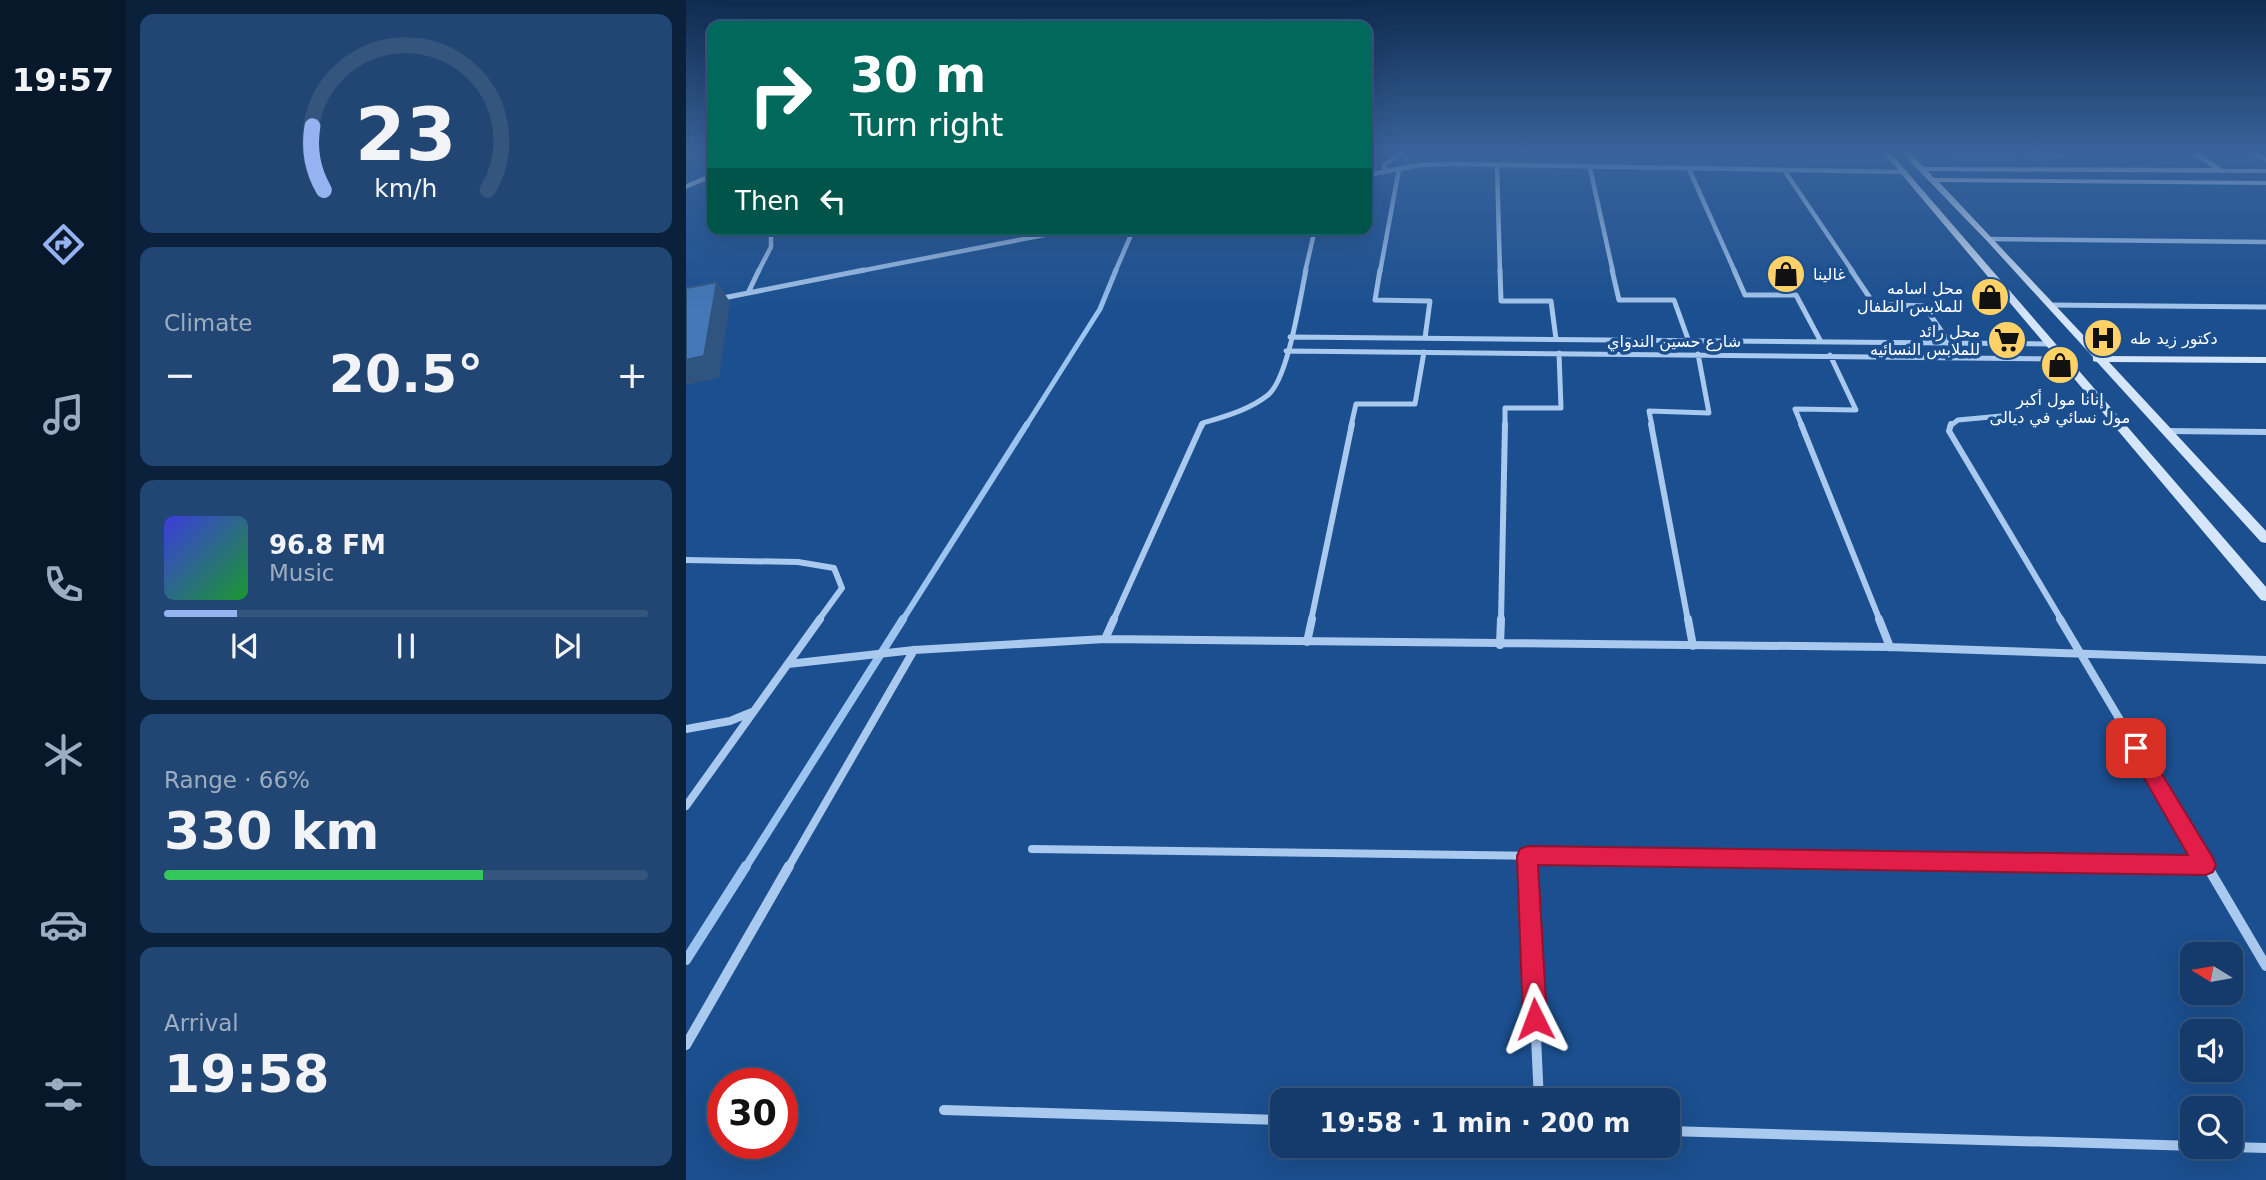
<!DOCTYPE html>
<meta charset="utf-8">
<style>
:root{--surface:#143b6b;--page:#214673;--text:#f1f3f6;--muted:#9dadc1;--line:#33557e;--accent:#95b2f1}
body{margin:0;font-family:"DejaVu Sans",Cairo,sans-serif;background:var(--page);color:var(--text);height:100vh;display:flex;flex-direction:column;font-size:26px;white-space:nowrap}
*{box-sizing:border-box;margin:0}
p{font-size:23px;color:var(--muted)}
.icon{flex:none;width:38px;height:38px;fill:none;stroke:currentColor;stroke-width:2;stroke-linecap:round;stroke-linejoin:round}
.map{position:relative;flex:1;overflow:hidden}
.drawer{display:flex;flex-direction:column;gap:14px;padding:14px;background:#0b203b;width:560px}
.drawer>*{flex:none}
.guide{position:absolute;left:21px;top:21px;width:665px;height:214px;border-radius:14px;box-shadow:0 7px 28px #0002,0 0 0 2px var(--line);background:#00695c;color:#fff;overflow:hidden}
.needle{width:46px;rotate:281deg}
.controls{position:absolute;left:1494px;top:942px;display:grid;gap:14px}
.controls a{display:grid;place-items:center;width:63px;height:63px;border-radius:14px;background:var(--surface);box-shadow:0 7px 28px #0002,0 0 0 2px var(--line);font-size:35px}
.speed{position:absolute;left:21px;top:1068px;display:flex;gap:14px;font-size:35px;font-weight:700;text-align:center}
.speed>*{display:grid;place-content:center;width:91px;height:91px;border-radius:50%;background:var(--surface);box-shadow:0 7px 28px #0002,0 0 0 2px var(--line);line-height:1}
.speed .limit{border:10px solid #d22;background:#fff;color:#111}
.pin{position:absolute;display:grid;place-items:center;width:60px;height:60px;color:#fff;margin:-30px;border-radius:14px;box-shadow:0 4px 10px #0006}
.me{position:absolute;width:77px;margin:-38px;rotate:357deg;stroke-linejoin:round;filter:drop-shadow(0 0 5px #0008)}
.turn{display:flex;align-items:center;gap:24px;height:147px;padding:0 28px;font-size:32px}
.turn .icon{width:91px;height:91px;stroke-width:2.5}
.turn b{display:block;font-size:49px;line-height:60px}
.then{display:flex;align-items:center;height:66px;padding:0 28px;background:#0003;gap:14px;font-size:26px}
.big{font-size:52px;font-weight:700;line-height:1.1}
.drawer .card{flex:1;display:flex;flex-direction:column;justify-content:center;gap:10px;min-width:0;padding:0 24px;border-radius:14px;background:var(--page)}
.drawer .dial{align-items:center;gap:0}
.dial svg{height:182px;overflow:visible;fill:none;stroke:var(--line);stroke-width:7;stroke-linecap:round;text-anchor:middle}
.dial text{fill:var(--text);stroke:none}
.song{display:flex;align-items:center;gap:21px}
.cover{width:84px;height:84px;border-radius:10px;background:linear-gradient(135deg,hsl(240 70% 55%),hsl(130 70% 35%))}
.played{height:7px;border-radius:4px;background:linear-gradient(90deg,var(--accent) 15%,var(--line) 15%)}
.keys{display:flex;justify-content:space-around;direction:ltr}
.heat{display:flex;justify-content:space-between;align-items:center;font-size:38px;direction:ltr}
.charge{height:10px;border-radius:5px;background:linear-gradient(90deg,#34c759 66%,var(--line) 0)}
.trip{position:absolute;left:584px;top:1088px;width:410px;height:70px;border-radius:14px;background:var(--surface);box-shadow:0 7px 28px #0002,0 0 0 2px var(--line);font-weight:700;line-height:70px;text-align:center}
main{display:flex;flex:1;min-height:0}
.dock{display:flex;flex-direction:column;width:126px;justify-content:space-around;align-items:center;background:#08182b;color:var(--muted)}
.dock .icon{width:49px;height:49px}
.dock .selected{color:var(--accent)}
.dock b{font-size:32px;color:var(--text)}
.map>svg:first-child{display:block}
</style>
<main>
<nav class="dock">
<b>19:57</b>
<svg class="icon selected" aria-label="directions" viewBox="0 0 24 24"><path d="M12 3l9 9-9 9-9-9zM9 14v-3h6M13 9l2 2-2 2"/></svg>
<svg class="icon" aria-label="music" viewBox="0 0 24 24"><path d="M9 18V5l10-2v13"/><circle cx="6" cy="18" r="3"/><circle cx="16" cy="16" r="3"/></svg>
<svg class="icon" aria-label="phone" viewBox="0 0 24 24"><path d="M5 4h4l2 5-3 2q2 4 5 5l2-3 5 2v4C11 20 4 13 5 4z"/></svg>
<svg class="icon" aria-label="climate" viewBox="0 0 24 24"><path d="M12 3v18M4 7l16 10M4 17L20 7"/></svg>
<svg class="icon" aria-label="car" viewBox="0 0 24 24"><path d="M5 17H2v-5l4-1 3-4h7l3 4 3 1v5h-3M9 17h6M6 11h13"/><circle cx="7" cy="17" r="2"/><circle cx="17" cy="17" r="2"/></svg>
<svg class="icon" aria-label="filters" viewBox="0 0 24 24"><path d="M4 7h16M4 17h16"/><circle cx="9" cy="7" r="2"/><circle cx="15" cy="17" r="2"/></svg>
</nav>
<section class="drawer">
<div class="card dial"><svg viewBox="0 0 100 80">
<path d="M14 69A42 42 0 1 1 86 69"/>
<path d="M14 69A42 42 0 0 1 9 41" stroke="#95b2f1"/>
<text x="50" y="56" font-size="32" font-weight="700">23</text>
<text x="50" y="72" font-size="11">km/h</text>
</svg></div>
<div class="card"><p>Climate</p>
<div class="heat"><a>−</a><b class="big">20.5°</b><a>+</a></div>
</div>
<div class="card">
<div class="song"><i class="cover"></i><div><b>96.8 FM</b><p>Music</p></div></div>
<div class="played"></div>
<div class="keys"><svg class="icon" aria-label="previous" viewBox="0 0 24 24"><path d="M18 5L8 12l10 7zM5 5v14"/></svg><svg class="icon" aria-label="pause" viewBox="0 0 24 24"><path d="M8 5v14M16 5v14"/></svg><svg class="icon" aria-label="next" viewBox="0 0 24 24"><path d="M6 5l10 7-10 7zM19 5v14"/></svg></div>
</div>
<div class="card"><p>Range · 66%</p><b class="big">330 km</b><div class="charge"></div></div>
<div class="card"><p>Arrival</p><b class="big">19:58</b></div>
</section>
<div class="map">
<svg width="1580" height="1180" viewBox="0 0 1580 1180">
<rect width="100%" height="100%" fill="#1b4f8f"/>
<path fill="#2e69ad" d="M1257,150H1319L1333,161H1271L1266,160Z
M1327,150H1371L1382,158L1340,160Z"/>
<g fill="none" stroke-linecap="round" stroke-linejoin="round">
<path stroke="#9cc4f0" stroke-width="4.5" d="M429,272L445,235"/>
<path stroke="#9cc4f0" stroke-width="5" d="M340,426L414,309L430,270"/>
<path stroke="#9cc4f0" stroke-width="6" d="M216,621L341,424"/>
<path stroke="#9cc4f0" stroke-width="8" d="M59,868L217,619"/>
<path stroke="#9cc4f0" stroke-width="10" d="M0,960L60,866"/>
<path stroke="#a9c9ee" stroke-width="4.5" d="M1563,150L1580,160
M811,166L814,272
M904,168L927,272
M1003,169L1049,272
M1098,170L1167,272
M699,171L698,165L720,150
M681,175L734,165L769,164L1219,172
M1304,239L1580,242
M72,272L85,247V229
M169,272L389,229
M619,272L629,229
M694,272L713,169"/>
<path stroke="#a9c9ee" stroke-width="5" d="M694,270L689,300L744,301L739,338
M814,270L815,301H865L870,339
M926,270L933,300H988L1002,339
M1048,270L1059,295H1110L1134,340
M1165,270L1188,304L1238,306L1263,342
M62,293L73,270
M32,299L178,270
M1363,305L1580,307
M604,337L1363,344
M600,351L1376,359
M516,426L517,423C540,416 563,410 582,395C602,379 614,298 620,270
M665,426L670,404H729L738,352
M819,426V408H875L873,353
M966,426L963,411L1023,413L1012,354
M1116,426L1109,409L1170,410L1144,355
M1264,426L1272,420L1315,416"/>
<path stroke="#a9c9ee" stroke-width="6" d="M965,424L1002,621
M1115,424L1194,621
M1265,424L1263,431L1376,621
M1480,431L1580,432
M0,560L112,562L148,568L156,588L132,621
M427,621L516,424
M625,621L666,424
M815,621L819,424"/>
<path stroke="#a9c9ee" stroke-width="8" d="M1002,619L1007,646
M1193,619L1204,647
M1374,619L1522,868
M419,639L428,619
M621,642L626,619
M814,645L815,619
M102,664L228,650L419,639L1204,647L1580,660
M0,729L44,721L66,712
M0,806L134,619
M346,849L1519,865
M842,856L843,868
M102,868L228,650"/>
<path stroke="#a9c9ee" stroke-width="10" d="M842,866L853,1101
M1521,866L1580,966
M0,1045L103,866
M258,1110L597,1120
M982,1131L1580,1148"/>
<path fill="#d6e6fa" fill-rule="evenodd" d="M1195,150H1202L1580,587V601L1575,600Z
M1213,150H1221L1238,167L1527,168L1499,150H1508L1537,169H1580V173L1242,171L1248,178L1580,181V185L1253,182L1417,356L1580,357V363L1423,362L1580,531V543L1575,542L1411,362L1407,361V357L1301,241Z
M26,173V178L0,189V184Z"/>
</g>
<path fill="#305480" d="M31,282L44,302L33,378L0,385V360Z"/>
<path fill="#4478b7" stroke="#305480" stroke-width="2" d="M31,282L18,356L0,360V288Z"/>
<linearGradient id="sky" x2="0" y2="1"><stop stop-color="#0f2b4f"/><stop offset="0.48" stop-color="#39639b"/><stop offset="1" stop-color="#39639b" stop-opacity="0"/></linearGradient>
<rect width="1580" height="315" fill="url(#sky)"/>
<path fill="#e11d48" stroke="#92132f" stroke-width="2" d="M1450,741L1457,743L1527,858L1530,865L1527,872L1520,875L852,865L861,1019L857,1027L849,1031L841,1027L837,1019L831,856L834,849L842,846L1502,855L1441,748L1444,743Z"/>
<defs>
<symbol id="shop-disc" viewBox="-11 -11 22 22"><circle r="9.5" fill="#ffd166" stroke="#1b4f8f"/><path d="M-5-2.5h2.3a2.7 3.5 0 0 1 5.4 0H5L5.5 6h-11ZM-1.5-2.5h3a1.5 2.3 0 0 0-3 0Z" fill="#111"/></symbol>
<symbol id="hospital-disc" viewBox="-11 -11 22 22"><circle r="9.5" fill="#ffd166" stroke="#1b4f8f"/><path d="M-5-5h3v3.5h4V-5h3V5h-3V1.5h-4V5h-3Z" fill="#111"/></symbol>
<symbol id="supermarket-disc" viewBox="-11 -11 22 22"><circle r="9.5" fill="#ffd166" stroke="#1b4f8f"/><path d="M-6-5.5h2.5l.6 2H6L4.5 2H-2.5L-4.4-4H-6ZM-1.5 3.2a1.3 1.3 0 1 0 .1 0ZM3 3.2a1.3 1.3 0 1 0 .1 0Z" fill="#111"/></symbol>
</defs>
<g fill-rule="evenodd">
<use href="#shop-disc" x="1078" y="252" width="44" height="44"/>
<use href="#shop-disc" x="1282" y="275" width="44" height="44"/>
<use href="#hospital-disc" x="1395" y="316" width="44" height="44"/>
<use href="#supermarket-disc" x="1299" y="318" width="44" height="44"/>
<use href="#shop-disc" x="1352" y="343" width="44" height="44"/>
</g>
<g text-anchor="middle" stroke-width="7" stroke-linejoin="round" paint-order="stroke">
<g font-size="16" fill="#fff" stroke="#1b4f8f" text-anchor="start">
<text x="1127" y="280">غالينا</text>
<text x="1277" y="294" text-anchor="end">محل اسامه<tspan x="1277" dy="18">للملابس الطفال</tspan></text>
<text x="1294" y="337" text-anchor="end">محل رائد<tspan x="1294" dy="18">للملابس النسائيه</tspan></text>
<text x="1444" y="344">دكتور زيد طه</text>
<text x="1374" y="405" text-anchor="middle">إنانا مول أكبر<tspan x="1374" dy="18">مول نسائي في ديالى</tspan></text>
</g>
<g font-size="16" fill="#fff" stroke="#1b4f8f">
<text x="988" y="347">شارع حسين الندواي</text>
</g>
</g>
</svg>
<div class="controls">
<a><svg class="needle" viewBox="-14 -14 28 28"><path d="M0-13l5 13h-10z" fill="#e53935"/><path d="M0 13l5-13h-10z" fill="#9dadc1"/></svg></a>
<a><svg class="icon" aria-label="sound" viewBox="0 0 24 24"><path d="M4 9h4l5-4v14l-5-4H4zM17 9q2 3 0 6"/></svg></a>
<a><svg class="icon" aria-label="search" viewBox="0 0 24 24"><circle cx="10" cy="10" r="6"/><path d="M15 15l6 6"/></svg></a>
</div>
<div class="speed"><div class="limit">30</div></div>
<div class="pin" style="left:1450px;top:748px;background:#d93025"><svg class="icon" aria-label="arrive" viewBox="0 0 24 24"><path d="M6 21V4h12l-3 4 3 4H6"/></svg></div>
<svg class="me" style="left:849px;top:1019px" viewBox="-20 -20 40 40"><path d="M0-17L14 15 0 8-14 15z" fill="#e11d48" stroke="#fff" stroke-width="4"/></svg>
<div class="trip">19:58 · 1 min · 200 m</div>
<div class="guide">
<div class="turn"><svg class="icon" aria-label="right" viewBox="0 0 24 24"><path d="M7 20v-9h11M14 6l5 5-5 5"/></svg><div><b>30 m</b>Turn right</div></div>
<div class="then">Then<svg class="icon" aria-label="left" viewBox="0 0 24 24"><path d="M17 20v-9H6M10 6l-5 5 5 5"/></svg></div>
</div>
</div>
</main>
